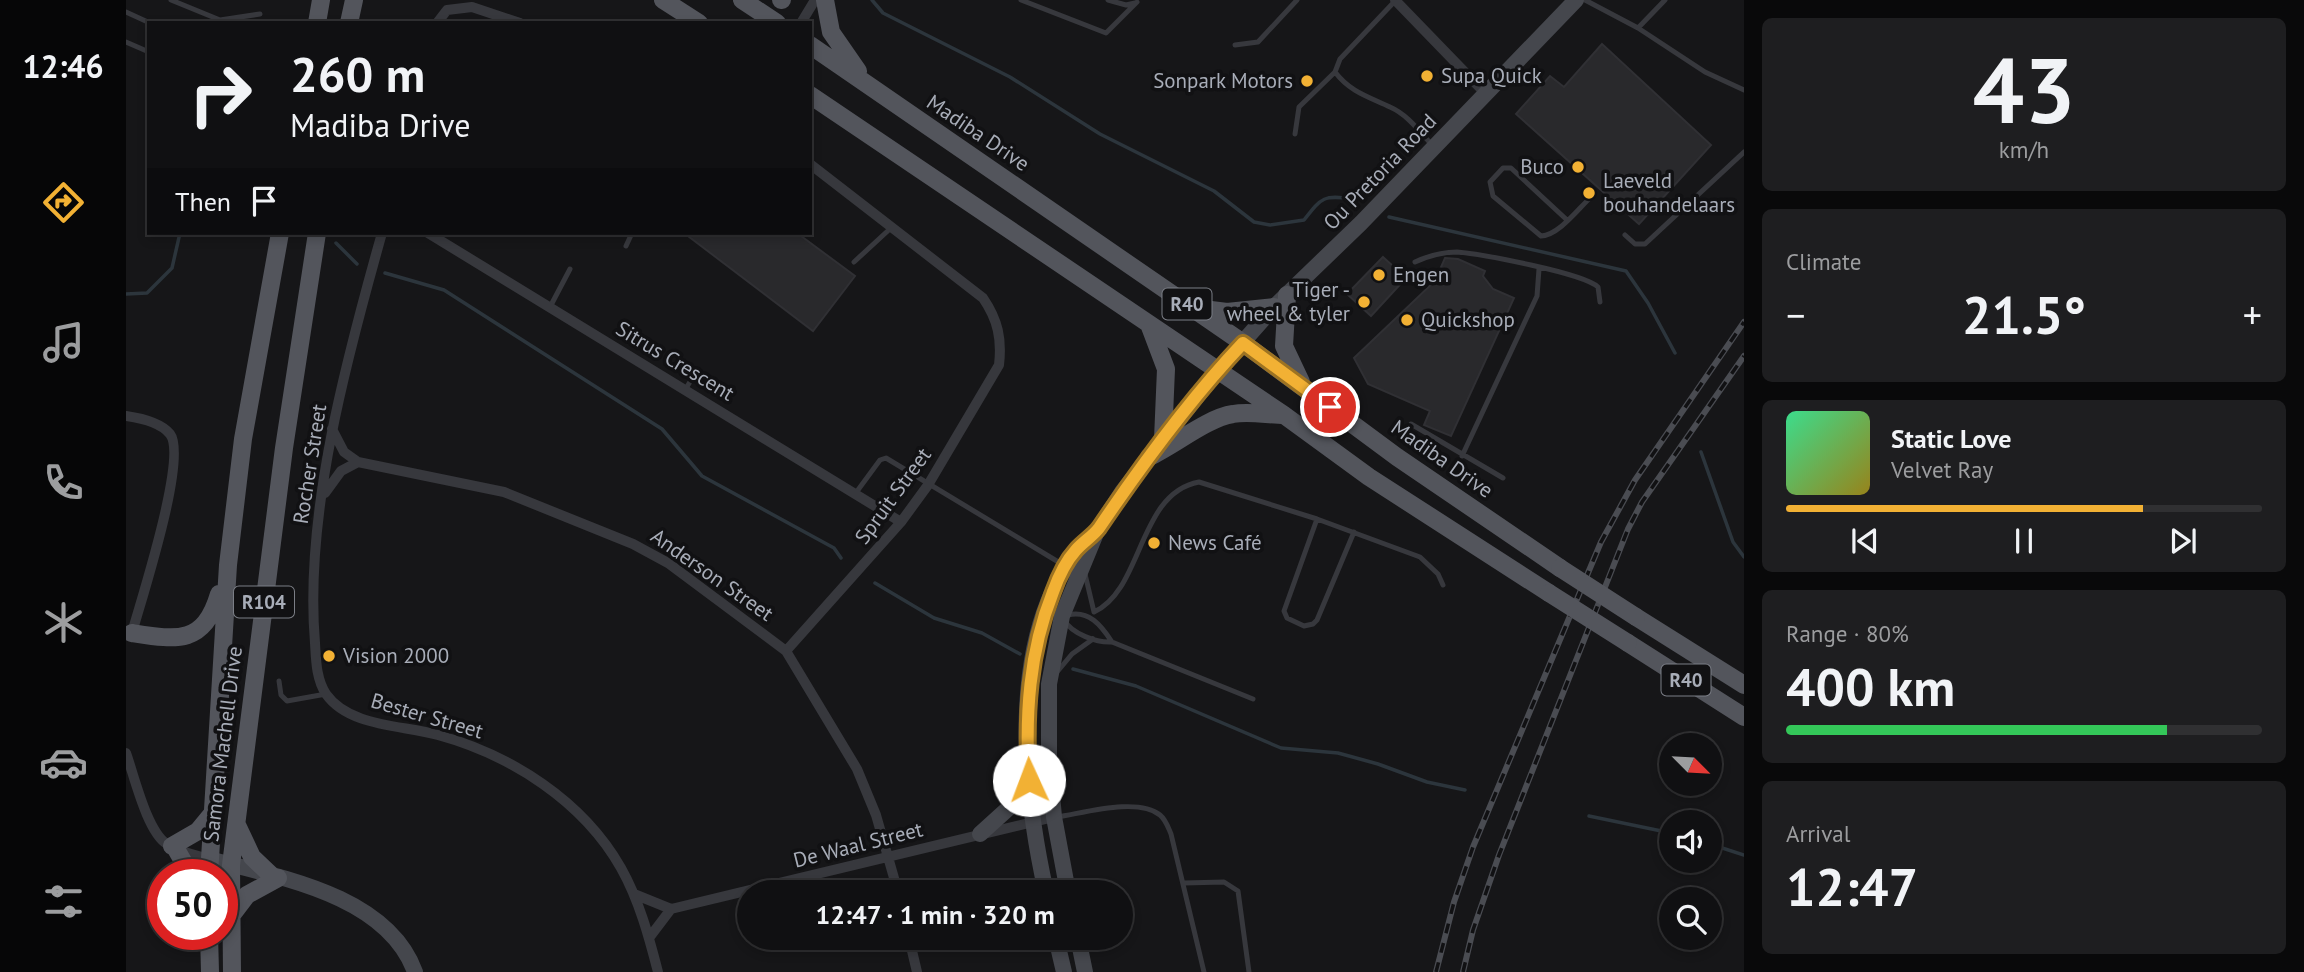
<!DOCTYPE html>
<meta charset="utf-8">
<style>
:root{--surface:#101012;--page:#1e1e20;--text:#f1f3f6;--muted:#9c9d9f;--line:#303032;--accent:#f2b134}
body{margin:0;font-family:"PT Sans",sans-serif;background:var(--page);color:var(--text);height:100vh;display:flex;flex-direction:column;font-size:26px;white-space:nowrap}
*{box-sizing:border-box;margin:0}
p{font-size:23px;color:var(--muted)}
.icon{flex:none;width:38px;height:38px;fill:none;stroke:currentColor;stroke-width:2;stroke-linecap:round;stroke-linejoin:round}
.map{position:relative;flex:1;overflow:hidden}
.details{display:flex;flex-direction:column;gap:18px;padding:18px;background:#09090a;width:560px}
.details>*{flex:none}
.banner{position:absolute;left:21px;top:21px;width:665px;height:214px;border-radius:0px;box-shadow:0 4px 10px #0003,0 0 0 2px var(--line);background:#101012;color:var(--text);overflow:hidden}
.needle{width:46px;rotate:114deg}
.controls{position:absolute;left:1533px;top:733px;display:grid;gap:14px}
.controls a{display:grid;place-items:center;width:63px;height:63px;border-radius:50%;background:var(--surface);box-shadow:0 4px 10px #0003,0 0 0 2px var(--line);font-size:35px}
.speed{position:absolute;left:21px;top:859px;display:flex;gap:14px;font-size:35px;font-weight:700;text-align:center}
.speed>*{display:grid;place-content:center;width:91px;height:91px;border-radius:50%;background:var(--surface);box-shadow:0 4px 10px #0003,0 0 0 2px var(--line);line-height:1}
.speed .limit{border:10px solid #d22;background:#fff;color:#111}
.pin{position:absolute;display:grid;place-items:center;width:60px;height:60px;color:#fff;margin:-30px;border:4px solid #fff;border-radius:50%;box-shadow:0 2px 7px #0007}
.me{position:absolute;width:77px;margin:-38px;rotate:358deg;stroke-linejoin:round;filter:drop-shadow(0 0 5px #0008)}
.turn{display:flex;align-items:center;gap:24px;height:147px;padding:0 28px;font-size:32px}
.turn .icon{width:91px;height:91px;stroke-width:2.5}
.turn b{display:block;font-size:49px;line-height:60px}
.then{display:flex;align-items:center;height:66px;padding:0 28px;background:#0003;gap:14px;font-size:26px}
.big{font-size:52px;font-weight:600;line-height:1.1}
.details .card{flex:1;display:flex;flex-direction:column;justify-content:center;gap:10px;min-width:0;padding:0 24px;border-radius:10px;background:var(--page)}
.details .dial{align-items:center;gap:0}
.dial b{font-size:91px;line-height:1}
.song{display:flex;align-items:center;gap:21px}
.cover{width:84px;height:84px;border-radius:10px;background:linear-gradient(135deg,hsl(150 70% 55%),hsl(50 70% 35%))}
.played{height:7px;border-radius:4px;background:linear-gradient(90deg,var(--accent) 75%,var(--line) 75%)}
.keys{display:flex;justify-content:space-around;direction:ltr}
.heat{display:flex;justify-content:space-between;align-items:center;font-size:38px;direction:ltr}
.charge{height:10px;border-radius:5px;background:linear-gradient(90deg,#34c759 80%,var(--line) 0)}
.trip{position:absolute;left:611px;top:880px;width:396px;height:70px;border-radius:35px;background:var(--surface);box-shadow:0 4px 10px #0003,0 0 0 2px var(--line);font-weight:600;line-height:70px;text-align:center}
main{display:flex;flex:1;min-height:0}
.dock{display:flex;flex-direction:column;width:126px;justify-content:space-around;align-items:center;background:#060607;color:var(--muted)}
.dock .icon{width:49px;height:49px}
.dock .current{color:var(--accent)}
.dock b{font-size:32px;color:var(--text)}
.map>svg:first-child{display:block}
</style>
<main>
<nav class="dock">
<b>12:46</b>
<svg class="icon current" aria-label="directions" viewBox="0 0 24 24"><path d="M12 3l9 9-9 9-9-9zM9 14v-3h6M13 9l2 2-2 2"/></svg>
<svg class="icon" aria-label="music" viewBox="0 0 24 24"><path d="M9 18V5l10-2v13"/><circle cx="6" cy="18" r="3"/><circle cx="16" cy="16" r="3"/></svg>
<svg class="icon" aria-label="phone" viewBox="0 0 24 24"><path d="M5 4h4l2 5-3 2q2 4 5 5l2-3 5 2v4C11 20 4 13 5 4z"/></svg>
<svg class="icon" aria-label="climate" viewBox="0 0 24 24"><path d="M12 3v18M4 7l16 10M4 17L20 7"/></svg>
<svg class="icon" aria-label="car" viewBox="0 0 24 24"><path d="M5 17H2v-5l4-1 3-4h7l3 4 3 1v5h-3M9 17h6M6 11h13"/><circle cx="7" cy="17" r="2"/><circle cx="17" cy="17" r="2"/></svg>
<svg class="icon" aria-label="filters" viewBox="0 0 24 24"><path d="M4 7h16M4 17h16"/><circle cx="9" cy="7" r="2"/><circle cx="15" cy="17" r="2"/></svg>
</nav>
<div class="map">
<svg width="1618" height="972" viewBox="0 0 1618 972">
<rect width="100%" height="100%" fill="#161618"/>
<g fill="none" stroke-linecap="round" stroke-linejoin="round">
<path stroke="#2c353c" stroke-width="3.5" d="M746,0L757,13L884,77L974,134L1088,191L1128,222L1144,225L1178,220C1196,197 1197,195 1227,199
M1263,217L1500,271L1522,303L1549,353
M210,243L231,264
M259,273L318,290L536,429L576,476L708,548L715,558
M0,294L21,293L46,268L54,233
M1575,452L1607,542L1618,557
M749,583L808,618L856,633L894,654
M947,669L1010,686L1155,748L1212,753L1252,764L1301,782L1339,790
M1463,816L1545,833
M1584,844L1618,855"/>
</g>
<path fill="#29292c" stroke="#303034" stroke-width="2" d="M1476,44L1585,145L1513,224L1390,114L1424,76L1438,87Z
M558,233H671L729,276L687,331Z
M1257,257L1280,278L1245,316L1221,294Z
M1319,258L1332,259L1359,271L1357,276L1367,289L1388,298L1325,436L1298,425L1304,411L1242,384L1228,358L1309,281Z"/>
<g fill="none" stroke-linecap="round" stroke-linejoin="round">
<path stroke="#37383d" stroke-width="5" d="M45,0L94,20L134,14
M895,0L980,33L1011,2
M982,0L1000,5L1009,3
M1459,0L1512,28L1539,0
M1269,1L1214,59L1209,72C1224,92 1243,97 1264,107C1282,115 1293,131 1306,145
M0,12L24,23
M1512,28L1579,72L1618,90
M0,42L23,52
M1109,45L1132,42L1171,0
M1169,134L1173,107L1209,72
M1441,220L1385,168H1377L1364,182L1367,196L1415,236C1433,235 1452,209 1465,197
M1499,235L1509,244H1519L1618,152
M500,246L506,233
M728,262L766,227
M1289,262C1302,256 1316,252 1331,252C1355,254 1457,273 1472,287L1474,302
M424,307L444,269
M559,390L570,372
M1285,424L1377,478
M1336,456L1411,296L1413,269
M729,494L754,460L760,458L939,566
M1191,519L1158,611L1161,618L1178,626L1187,624L1191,620L1228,532
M959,574L968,612
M968,612C1017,590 1012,493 1073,482L1191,519L1294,557L1312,574L1317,585
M942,615C963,610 975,625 986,642
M938,620C946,634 971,643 986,642L1127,699
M931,672L946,654L967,639
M153,681L155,695L161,701L200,694
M931,817C958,813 1012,797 1034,815C1040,820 1042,827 1045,834L1078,972
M1058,883L1098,882L1112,891L1123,972"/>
<path stroke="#37383d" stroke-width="10" d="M1269,0L1360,94
M311,23L321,10L346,7L394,23
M675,23L689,0
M256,233C221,357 178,514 189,643C190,659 190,679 200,694C223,727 277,725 312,735C385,755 457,801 495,868C513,900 523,937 532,972
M302,233L775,522
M0,416C14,418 35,423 44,434C62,457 15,600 6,633L2,636
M206,429L218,452L232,462L378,492L507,544L542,563L660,651L731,769L750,815L772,892
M199,493L215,471L232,462
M660,651L775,522L802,485L873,365C876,339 872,320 857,298L684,164
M0,753C8,775 21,832 41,844C53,852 69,855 83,859
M508,894L545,909
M523,938L545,909L928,817
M783,938L791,972"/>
<path stroke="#45474d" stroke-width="16" d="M854,834L886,805L903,780
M83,859C153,877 261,895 289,972
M920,892C896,784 878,615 969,533
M942,892L928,817L923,760V684L936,616L971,531L996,492L1092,370L1148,307L1235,223L1450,0
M930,938L938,972
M952,938L959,972"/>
<path stroke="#53555c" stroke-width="18" d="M537,0L573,23
M616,0L651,23
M655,0H656
M699,0L705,32L732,71
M191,23L195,0
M223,23L228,0
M684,45L1117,343L1271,457L1434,568
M684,95L1158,415L1243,477L1423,593
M1161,295L1158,346L1175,382
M1069,308L1101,312L1148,307
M1023,324L1040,369L1037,439
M1023,457C1049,445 1081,418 1107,414C1123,411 1142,415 1158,415
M1510,617L1618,685
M6,633C51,640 78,645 93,594
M1502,643L1618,717
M111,825L126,857L146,876
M46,846L72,831L86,814
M50,849L65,875
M83,875L102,565L117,439L154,233
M105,916L121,895L152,878
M83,934L84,972
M106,972L105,865L158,448L191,233"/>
<defs>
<path id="rail" d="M1310,972L1328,902L1347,847L1475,542L1509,480L1618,322
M1337,972L1347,930L1373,855L1502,529L1516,502L1618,356"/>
</defs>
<use href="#rail" stroke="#4a4c52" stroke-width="6"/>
<use href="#rail" stroke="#111113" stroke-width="3.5" stroke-dasharray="10" stroke-linecap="butt"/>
<path stroke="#53555c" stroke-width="18" d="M1434,568L1510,617
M1423,593L1502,643"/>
</g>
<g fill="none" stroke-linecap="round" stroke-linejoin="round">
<defs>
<path id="route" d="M903,780C899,715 903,652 927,592C932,578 940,561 950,550C957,542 967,536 973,528C1017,463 1063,400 1117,343L1204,407"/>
</defs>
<use href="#route" stroke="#9d7322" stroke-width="18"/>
<use href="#route" stroke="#f2b134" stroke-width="12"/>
</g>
<g fill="#f2b134" stroke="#111113" stroke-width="2.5">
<circle cx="1301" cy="76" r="7"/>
<circle cx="1181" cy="81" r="7"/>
<circle cx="1452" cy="167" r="7"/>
<circle cx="1463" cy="193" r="7"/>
<circle cx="1253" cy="275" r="7"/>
<circle cx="1238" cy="302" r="7"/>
<circle cx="1281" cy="320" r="7"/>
<circle cx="1028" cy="543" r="7"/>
<circle cx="203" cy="656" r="7"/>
</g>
<g text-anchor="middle" stroke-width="7" stroke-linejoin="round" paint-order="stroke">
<g fill="#111113" stroke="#7b7e86" stroke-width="2">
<rect x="1036.5" y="288.5" width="49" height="31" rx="5"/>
<rect x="108" y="586.5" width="60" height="31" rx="5"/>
<rect x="1535.5" y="664.5" width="49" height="31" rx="5"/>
</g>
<g font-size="19" font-weight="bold" fill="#a8adb8">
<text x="1061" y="311">R40</text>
<text x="138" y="609">R104</text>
<text x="1560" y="687">R40</text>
</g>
<g font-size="21" fill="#a8adb8" stroke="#111113" text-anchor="start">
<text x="1315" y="83">Supa Quick</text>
<text x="1167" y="88" text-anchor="end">Sonpark Motors</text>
<text x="1438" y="174" text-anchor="end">Buco</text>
<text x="1477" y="188">Laeveld<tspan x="1477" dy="24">bouhandelaars</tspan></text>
<text x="1267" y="282">Engen</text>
<text x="1224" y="297" text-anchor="end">Tiger -<tspan x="1224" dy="24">wheel &amp; tyler</tspan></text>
<text x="1295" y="327">Quickshop</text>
<text x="1042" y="550">News Café</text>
<text x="217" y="663">Vision 2000</text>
</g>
<g font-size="21" fill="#a8adb8" stroke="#111113">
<text transform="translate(852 133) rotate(34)" y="7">Madiba Drive</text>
<text transform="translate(1254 172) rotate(-46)" y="7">Ou Pretoria Road</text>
<text transform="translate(549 361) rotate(31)" y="7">Sitrus Crescent</text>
<text transform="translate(1316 459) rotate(35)" y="7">Madiba Drive</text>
<text transform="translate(184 464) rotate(-81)" y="7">Rocher Street</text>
<text transform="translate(767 496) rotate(-54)" y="7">Spruit Street</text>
<text transform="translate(586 575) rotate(35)" y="7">Anderson Street</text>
<text transform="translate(301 716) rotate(16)" y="7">Bester Street</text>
<text transform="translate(97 744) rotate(-83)" y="7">Samora Machell Drive</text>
<text transform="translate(732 845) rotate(-14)" y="7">De Waal Street</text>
</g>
</g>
</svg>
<div class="controls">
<a><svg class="needle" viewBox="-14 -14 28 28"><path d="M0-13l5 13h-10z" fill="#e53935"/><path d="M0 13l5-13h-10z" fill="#9c9d9f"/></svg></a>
<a><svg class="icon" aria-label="sound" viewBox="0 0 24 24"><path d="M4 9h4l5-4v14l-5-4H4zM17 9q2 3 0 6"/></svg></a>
<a><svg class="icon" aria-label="search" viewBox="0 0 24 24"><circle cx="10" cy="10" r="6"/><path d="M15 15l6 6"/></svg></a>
</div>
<div class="speed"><div class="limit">50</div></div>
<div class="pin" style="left:1204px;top:407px;background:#d93025"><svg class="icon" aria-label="arrive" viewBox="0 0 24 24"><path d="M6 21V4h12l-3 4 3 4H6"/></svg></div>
<svg class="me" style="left:903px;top:780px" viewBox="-20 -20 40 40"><circle r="19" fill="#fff"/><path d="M0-13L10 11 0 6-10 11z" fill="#f2b134"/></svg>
<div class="trip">12:47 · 1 min · 320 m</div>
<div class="banner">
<div class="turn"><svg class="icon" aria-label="right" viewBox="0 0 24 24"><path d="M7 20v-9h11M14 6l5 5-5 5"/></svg><div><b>260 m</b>Madiba Drive</div></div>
<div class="then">Then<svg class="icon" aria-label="arrive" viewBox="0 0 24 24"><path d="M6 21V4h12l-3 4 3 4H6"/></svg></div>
</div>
</div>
<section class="details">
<div class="card dial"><b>43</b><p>km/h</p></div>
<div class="card"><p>Climate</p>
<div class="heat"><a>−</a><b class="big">21.5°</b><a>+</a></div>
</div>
<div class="card">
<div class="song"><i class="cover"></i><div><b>Static Love</b><p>Velvet Ray</p></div></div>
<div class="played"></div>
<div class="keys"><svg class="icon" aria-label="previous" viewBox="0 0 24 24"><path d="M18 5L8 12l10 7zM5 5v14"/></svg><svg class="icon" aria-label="pause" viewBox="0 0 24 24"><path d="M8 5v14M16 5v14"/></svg><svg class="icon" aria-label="next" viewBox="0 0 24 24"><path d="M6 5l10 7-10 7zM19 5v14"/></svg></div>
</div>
<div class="card"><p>Range · 80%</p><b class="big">400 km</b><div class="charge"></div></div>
<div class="card"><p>Arrival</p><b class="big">12:47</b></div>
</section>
</main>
